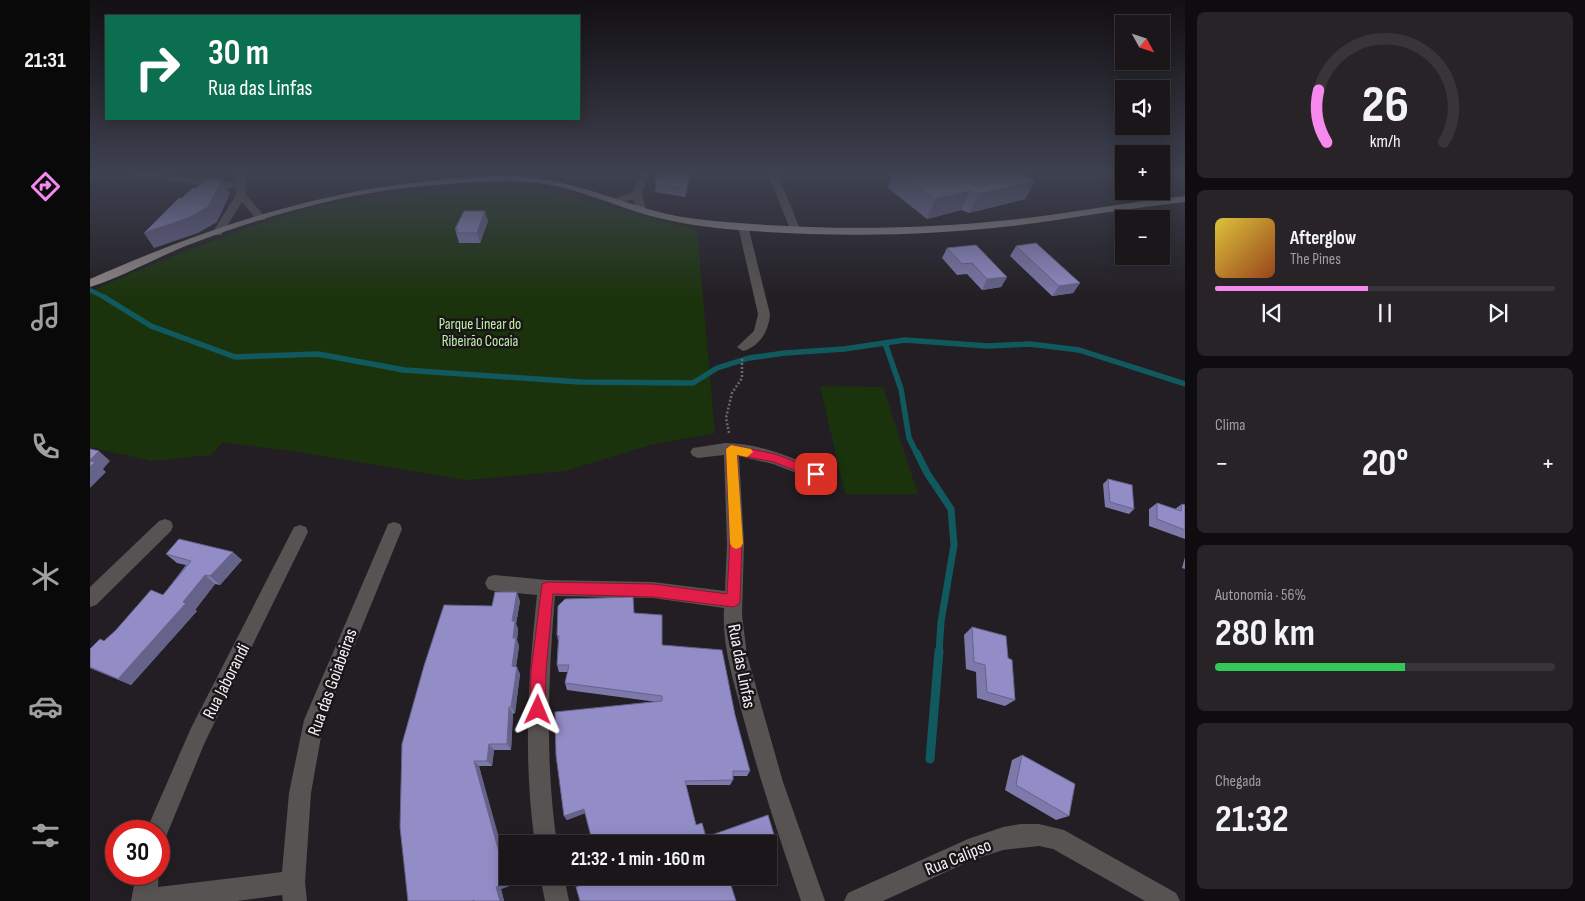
<!DOCTYPE html>
<html lang="pt">
<meta charset="utf-8">
<style>
:root{--surface:#1a161a;--page:#272327;--text:#f1f3f6;--muted:#9f9fa2;--line:#383539;--accent:#f589ee}
body{margin:0;font-family:"Sofia Sans Condensed",sans-serif;background:var(--page);color:var(--text);height:100vh;display:flex;flex-direction:column;font-size:19px;white-space:nowrap}
*{box-sizing:border-box;margin:0}
p{font-size:16px;color:var(--muted)}
.icon{flex:none;width:28px;height:28px;fill:none;stroke:currentColor;stroke-width:2;stroke-linecap:round;stroke-linejoin:round}
.map{position:relative;flex:1;overflow:hidden}
.sheet{display:flex;flex-direction:column;gap:12px;padding:12px;background:#0e0c0e;width:400px}
.sheet>*{flex:none}
.hud{position:absolute;left:15px;top:15px;width:475px;height:105px;border-radius:0px;box-shadow:0 2px 12px #0003,0 0 0 1px var(--line);background:#0b6e4f;color:#fff;overflow:hidden}
.needle{width:32px;rotate:130deg}
.tools{position:absolute;left:1025px;top:15px;display:grid;gap:10px}
.tools a{display:grid;place-items:center;width:55px;height:55px;border-radius:0px;background:var(--surface);box-shadow:0 2px 12px #0003,0 0 0 1px var(--line);font-size:25px}
.speed{position:absolute;left:15px;top:820px;display:flex;gap:10px;font-size:25px;font-weight:700;text-align:center}
.speed>*{display:grid;place-content:center;width:65px;height:65px;border-radius:50%;background:var(--surface);box-shadow:0 2px 12px #0003,0 0 0 1px var(--line);line-height:1}
.speed .limit{border:8px solid #d22;background:#fff;color:#111}
.pin{position:absolute;display:grid;place-items:center;width:42px;height:42px;color:#fff;margin:-21px;border-radius:10px;box-shadow:0 2px 8px #0006}
.me{position:absolute;width:55px;margin:-28px;rotate:1deg;stroke-linejoin:round;filter:drop-shadow(0 0 4px #0008)}
.turn{display:flex;align-items:center;gap:18px;height:105px;padding:0 20px;font-size:22px}
.turn .icon{width:65px;height:65px;stroke-width:2.5}
.turn b{display:block;font-size:35px;line-height:42px}
.big{font-size:38px;font-weight:700;line-height:1.1}
.sheet .card{flex:1;display:flex;flex-direction:column;justify-content:center;gap:8px;min-width:0;padding:0 18px;border-radius:8px;background:var(--page)}
.sheet .dial{align-items:center;gap:0}
.dial svg{height:130px;overflow:visible;fill:none;stroke:var(--line);stroke-width:7;stroke-linecap:round;text-anchor:middle}
.dial text{fill:var(--text);stroke:none}
.song{display:flex;align-items:center;gap:15px}
.cover{width:60px;height:60px;border-radius:8px;background:linear-gradient(135deg,hsl(50 70% 55%),hsl(20 70% 35%))}
.played{height:5px;border-radius:2px;background:linear-gradient(90deg,var(--accent) 45%,var(--line) 45%)}
.keys{display:flex;justify-content:space-around;direction:ltr}
.heat{display:flex;justify-content:space-between;align-items:center;font-size:28px;direction:ltr}
.charge{height:8px;border-radius:4px;background:linear-gradient(90deg,#34c759 56%,var(--line) 0)}
.trip{position:absolute;left:409px;top:835px;width:278px;height:50px;border-radius:0px;background:var(--surface);box-shadow:0 2px 12px #0003,0 0 0 1px var(--line);font-weight:700;line-height:50px;text-align:center}
main{display:flex;flex:1;min-height:0}
.dock{display:flex;flex-direction:column;width:90px;justify-content:space-around;align-items:center;background:#0a090a;color:var(--muted)}
.dock .icon{width:35px;height:35px}
.dock .active{color:var(--accent)}
.dock b{font-size:22px;color:var(--text)}
.map>svg:first-child{display:block}
</style>
<main>
<nav class="dock">
<b>21:31</b>
<svg class="icon active" aria-label="directions" viewBox="0 0 24 24"><path d="M12 3l9 9-9 9-9-9zM9 14v-3h6M13 9l2 2-2 2"/></svg>
<svg class="icon" aria-label="music" viewBox="0 0 24 24"><path d="M9 18V5l10-2v13"/><circle cx="6" cy="18" r="3"/><circle cx="16" cy="16" r="3"/></svg>
<svg class="icon" aria-label="phone" viewBox="0 0 24 24"><path d="M5 4h4l2 5-3 2q2 4 5 5l2-3 5 2v4C11 20 4 13 5 4z"/></svg>
<svg class="icon" aria-label="climate" viewBox="0 0 24 24"><path d="M12 3v18M4 7l16 10M4 17L20 7"/></svg>
<svg class="icon" aria-label="car" viewBox="0 0 24 24"><path d="M5 17H2v-5l4-1 3-4h7l3 4 3 1v5h-3M9 17h6M6 11h13"/><circle cx="7" cy="17" r="2"/><circle cx="17" cy="17" r="2"/></svg>
<svg class="icon" aria-label="filters" viewBox="0 0 24 24"><path d="M4 7h16M4 17h16"/><circle cx="9" cy="7" r="2"/><circle cx="15" cy="17" r="2"/></svg>
</nav>
<div class="map">
<svg width="1095" height="901" viewBox="0 0 1095 901">
<rect width="100%" height="100%" fill="#221e23"/>
<path fill="#1b330c" d="M434,187L485,197L607,230L625,433L560,445L475,471L375,480L208,452L133,442L121,455L62,461L0,447V292C43,271 88,254 133,237C166,225 200,212 234,205C301,193 367,189 434,187Z
M730,386L793,387L828,494H755Z"/>
<g fill="none" stroke-linecap="round" stroke-linejoin="round">
<path stroke="#105a5f" stroke-width="4.5" d="M0,290L16,298"/>
<path stroke="#105a5f" stroke-width="5.5" d="M14,297L61,326L145,357L228,354L314,370L490,382L603,383L627,368L659,358L695,353L754,349L815,340L898,346L940,344L989,350L1095,384
M795,343L811,389L819,438L827,454"/>
<path stroke="#105a5f" stroke-width="7" d="M827,453L837,473L861,509L864,545L851,622L849,652"/>
<path stroke="#105a5f" stroke-width="9" d="M840,759L849,651"/>
<path stroke="#6b676c" stroke-width="2.5" stroke-dasharray="2 2" stroke-linecap="butt" d="M639,433L636,418L642,393L652,378V358"/>
<path fill="#575353" fill-rule="evenodd" d="M37,173H64L146,183L145,173H155L156,195L176,218L175,220H167L152,202L131,235H123L122,233L146,195V189L42,176Z
M550,173H560L552,194L556,209L555,211H547L543,199L528,204L524,203V199L543,192Z
M682,173H692L689,177L710,229L709,231H701L700,229L679,177Z
M653,223L658,226L680,314C679,330 670,347 653,351L647,347L664,331L668,314L648,226Z
M635,443C672,443 707,460 740,474L743,478L740,482L735,484L683,464L649,456L654,544L652,615L657,655L693,782L735,901H711C689,838 668,774 651,709C642,676 632,643 634,608L563,598L465,596C458,679 455,761 467,844H445C433,760 438,679 447,595L404,591L398,589L395,583L398,577L404,575L457,580L563,582L635,591L637,544L634,455L608,458L603,456L600,452L603,448Z
M75,519L81,521L83,526L81,531L6,605L0,607V587L69,521Z
M304,522L310,524L312,529L234,720L221,793L215,882L217,901H193L192,895L147,901H41L46,874H69V872L68,887L192,872L199,793L214,720L296,529L298,524Z
M210,525L216,527L218,532L115,742L75,839L69,842V831H56L101,728L204,527Z
M931,824H949L974,830L1086,893L1090,901H1055L963,849L949,846L913,850L882,860L793,901H754L758,893L878,839L913,827Z
M450,876H474L479,901H455Z"/>
<path fill="#8f8786" fill-rule="evenodd" d="M412,176C468,175 516,197 569,212C591,218 614,220 636,222C730,230 825,230 919,220C978,214 1036,202 1095,196V202C1037,208 980,219 922,226C828,237 730,237 636,229C606,226 576,221 547,212C519,203 491,191 461,185C419,177 375,183 333,186C251,193 169,218 93,247C62,260 32,277 0,287V279C136,219 262,180 412,176Z"/>
</g>
<path fill="#7e79ab" d="M567,173H601L595,197L565,192Z
M802,173H933L945,181L935,199L879,213L871,210L837,219L798,188Z
M398,221L390,243H369L365,229Z
M926,246L990,283L983,293L962,296L920,256Z
M857,248L917,277L911,287L892,290L877,274L867,275L852,258Z
M1018,479L1044,509L1039,514L1015,507L1013,484Z
M1067,503L1085,509L1092,504L1095,505V539L1059,526V509Z
M76,554L152,560L130,585L125,584L105,610L107,611L41,685L0,668V649L14,641L73,595L96,565L87,563Z
M1095,557V569L1092,568Z
M430,601L426,624L428,629L427,640L429,646L426,667L430,674L425,713L423,714L421,750H404L402,766H389L419,886L411,889L414,901H318L402,606Z
M544,613L572,645L645,715L660,771L657,776H643V780L640,785H596L606,825L616,837L688,848L684,851L503,844L495,813L477,820L474,816L567,702L477,690L475,683L478,672H469L467,665L468,641L467,635Z
M882,627L918,658L925,700L915,706L887,698L886,672L876,669L874,635Z
M932,755L979,816L966,820L915,790L922,760Z"/>
<path fill="#66638b" d="M600,173H601L595,197L596,189Z
M132,180L140,194L127,222L108,233L64,248L54,233Z
M945,181L935,199L879,213L888,194Z
M880,191L871,210L837,219L845,199Z
M395,211L398,221L390,243L387,233Z
M917,277L911,287L892,290L897,279Z
M990,283L983,293L962,296L969,286Z
M9,451L20,461L13,469L16,472L0,488V460Z
M143,552L152,560L130,585L120,576Z
M115,575L125,584L105,610L107,611L41,685L28,679Z
M427,592L430,601L426,624L428,629L427,640L429,646L425,674L422,666V621Z
M427,667L430,674L425,713L421,707Z
M419,707L423,714L421,750L417,744Z
M399,744L404,750L402,766L397,761Z
M384,761L389,766L418,870V876H419L417,878L419,886L411,889L414,901H410L406,887L413,875Z
M494,809L496,813L477,820L474,816Z
M688,848L684,851L678,853V852Z"/>
<path fill="#928dc7" stroke="#66638b" d="M567,173H600L596,189L565,184Z
M809,173H933L945,181L888,194L880,191L845,199Z
M119,178L132,180L118,207L98,218L54,233L89,198H92L103,188H106Z
M374,211H395L387,233H366L368,229H365Z
M946,243L990,283L969,286L926,246Z
M886,245L917,277L897,279L882,263L872,264L857,248Z
M0,449L9,451L0,460Z
M0,461L5,462L0,467Z
M1018,479L1042,485L1044,509L1020,502Z
M1067,503L1091,511L1092,504L1095,505V530L1067,519Z
M89,539L143,552L120,576L115,575L93,602L96,603L28,679L0,667V649L10,639L14,641L26,630L61,590L73,595L101,561L76,554Z
M405,592H427L422,621H425L423,638H426L422,666L427,667L421,707H419L417,744H399L397,761H384L415,874L413,875L415,884L406,887L410,901H384V900L382,901H318L310,827L312,744L334,666L354,605L402,606Z
M543,597L544,613L572,615V645L632,650L645,715L660,771H643V780L595,781L606,825L612,823L616,837L678,815L688,848L678,852V844H503L494,809L474,816L466,755L465,712L572,701V696L475,683L479,665H467L469,636L467,635L468,606L475,599Z
M882,627L916,636L918,658L922,660L925,700L897,692L895,665L884,662Z
M932,755L985,784L979,816L926,785Z
M501,876H638L646,901H490L486,887L502,881Z"/>
<linearGradient id="sky" x2="0" y2="1"><stop stop-color="#131013"/><stop offset="0.58" stop-color="#3e4150"/><stop offset="1" stop-color="#3e4150" stop-opacity="0"/></linearGradient>
<rect width="1095" height="299" fill="url(#sky)"/>
<path fill="#e11d48" stroke="#92132f" d="M641,445L685,454L730,471L732,474L730,478L726,479L684,462L647,455L652,540L650,601L648,605L643,607L563,597L463,594L456,671L455,710L453,715L448,718L442,715L440,710L441,671L452,584L457,582L563,584L637,594L640,540L636,449Z"/>
<path fill="#f59e0b" d="M641,445L661,449L663,452L657,457L647,455L653,543L651,547L646,549L642,547L640,543L636,449Z"/>
<g text-anchor="middle" stroke-width="5" stroke-linejoin="round" paint-order="stroke">
<g font-size="15" fill="#c0f3a5" stroke="#191519">
<text x="390" y="329">Parque Linear do<tspan x="390" dy="17">Ribeirão Cocaia</tspan></text>
</g>
<g font-size="18" fill="#f4f1f4" stroke="#191519">
<text transform="translate(652 666) rotate(79)" y="6">Rua das Linfas</text>
<text transform="translate(136 681) rotate(-63)" y="6">Rua Jaborandi</text>
<text transform="translate(242 682) rotate(-70)" y="6">Rua das Goiabeiras</text>
<text transform="translate(868 857) rotate(-22)" y="6">Rua Calipso</text>
</g>
</g>
</svg>
<div class="tools">
<a><svg class="needle" viewBox="-14 -14 28 28"><path d="M0-13l5 13h-10z" fill="#e53935"/><path d="M0 13l5-13h-10z" fill="#9f9fa2"/></svg></a>
<a><svg class="icon" aria-label="sound" viewBox="0 0 24 24"><path d="M4 9h4l5-4v14l-5-4H4zM17 9q2 3 0 6"/></svg></a>
<a>+</a>
<a>−</a>
</div>
<div class="speed"><div class="limit">30</div></div>
<div class="pin" style="left:726px;top:474px;background:#d93025"><svg class="icon" aria-label="arrive" viewBox="0 0 24 24"><path d="M6 21V4h12l-3 4 3 4H6"/></svg></div>
<svg class="me" style="left:448px;top:710px" viewBox="-20 -20 40 40"><path d="M0-17L14 15 0 8-14 15z" fill="#e11d48" stroke="#fff" stroke-width="4"/></svg>
<div class="trip">21:32 · 1 min · 160 m</div>
<div class="hud">
<div class="turn"><svg class="icon" aria-label="right" viewBox="0 0 24 24"><path d="M7 20v-9h11M14 6l5 5-5 5"/></svg><div><b>30 m</b>Rua das Linfas</div></div>
</div>
</div>
<section class="sheet">
<div class="card dial"><svg viewBox="0 0 100 80">
<path d="M14 69A42 42 0 1 1 86 69"/>
<path d="M14 69A42 42 0 0 1 9 37" stroke="#f589ee"/>
<text x="50" y="56" font-size="32" font-weight="700">26</text>
<text x="50" y="72" font-size="11">km/h</text>
</svg></div>
<div class="card">
<div class="song"><i class="cover"></i><div><b>Afterglow</b><p>The Pines</p></div></div>
<div class="played"></div>
<div class="keys"><svg class="icon" aria-label="previous" viewBox="0 0 24 24"><path d="M18 5L8 12l10 7zM5 5v14"/></svg><svg class="icon" aria-label="pause" viewBox="0 0 24 24"><path d="M8 5v14M16 5v14"/></svg><svg class="icon" aria-label="next" viewBox="0 0 24 24"><path d="M6 5l10 7-10 7zM19 5v14"/></svg></div>
</div>
<div class="card"><p>Clima</p>
<div class="heat"><a>−</a><b class="big">20°</b><a>+</a></div>
</div>
<div class="card"><p>Autonomia · 56%</p><b class="big">280 km</b><div class="charge"></div></div>
<div class="card"><p>Chegada</p><b class="big">21:32</b></div>
</section>
</main>
